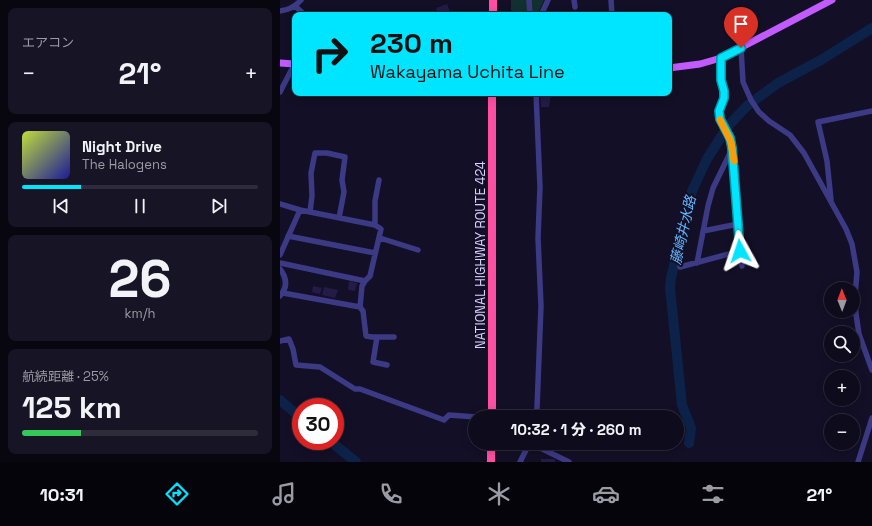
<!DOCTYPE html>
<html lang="ja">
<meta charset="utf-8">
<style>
:root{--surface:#0e0b1c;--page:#171425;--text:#f1f3f6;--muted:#9b9ba3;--line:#2e2b3b;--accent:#00e5ff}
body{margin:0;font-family:"Space Grotesk","Noto Sans JP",sans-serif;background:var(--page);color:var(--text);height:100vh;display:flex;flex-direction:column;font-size:15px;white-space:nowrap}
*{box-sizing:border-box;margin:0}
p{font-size:13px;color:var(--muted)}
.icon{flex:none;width:22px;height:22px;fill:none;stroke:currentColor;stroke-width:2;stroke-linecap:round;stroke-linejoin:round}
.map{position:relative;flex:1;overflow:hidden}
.side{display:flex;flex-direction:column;gap:8px;padding:8px;background:#08060f;width:280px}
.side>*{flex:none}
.top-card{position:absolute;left:12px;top:12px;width:380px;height:84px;border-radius:8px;box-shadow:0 2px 10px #0003,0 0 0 1px var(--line);background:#00e5ff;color:#111;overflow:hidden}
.needle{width:26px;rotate:359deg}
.fabs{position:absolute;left:544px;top:282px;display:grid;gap:8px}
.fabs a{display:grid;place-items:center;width:36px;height:36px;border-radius:50%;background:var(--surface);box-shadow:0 2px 10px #0003,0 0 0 1px var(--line);font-size:20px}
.speed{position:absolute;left:12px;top:398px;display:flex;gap:8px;font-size:20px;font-weight:700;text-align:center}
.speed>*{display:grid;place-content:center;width:52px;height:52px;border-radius:50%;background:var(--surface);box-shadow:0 2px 10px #0003,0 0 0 1px var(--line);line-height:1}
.speed .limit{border:6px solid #d22;background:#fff;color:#111}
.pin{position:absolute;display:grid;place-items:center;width:34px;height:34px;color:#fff;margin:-41px -17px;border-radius:50% 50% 50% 0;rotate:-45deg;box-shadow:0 0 4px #0007}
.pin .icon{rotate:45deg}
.me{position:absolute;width:44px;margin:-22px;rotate:355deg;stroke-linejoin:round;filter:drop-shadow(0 0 3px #0008)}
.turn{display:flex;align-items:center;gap:14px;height:84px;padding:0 12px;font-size:18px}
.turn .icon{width:52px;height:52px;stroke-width:2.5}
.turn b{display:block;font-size:28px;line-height:34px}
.big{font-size:30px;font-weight:800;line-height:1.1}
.side .tile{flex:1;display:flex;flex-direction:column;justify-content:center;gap:6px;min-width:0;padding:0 14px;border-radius:8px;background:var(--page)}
.side .dial{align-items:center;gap:0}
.dial b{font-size:52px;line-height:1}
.song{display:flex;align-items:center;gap:12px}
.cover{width:48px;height:48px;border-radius:6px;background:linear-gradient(135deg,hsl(70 70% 55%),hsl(240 70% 35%))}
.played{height:4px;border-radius:2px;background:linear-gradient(90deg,var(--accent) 25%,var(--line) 25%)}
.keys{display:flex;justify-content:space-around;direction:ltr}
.heat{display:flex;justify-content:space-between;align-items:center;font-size:22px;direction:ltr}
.charge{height:6px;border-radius:3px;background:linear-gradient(90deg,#34c759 25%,var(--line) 0)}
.trip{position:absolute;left:188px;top:410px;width:216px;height:40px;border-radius:20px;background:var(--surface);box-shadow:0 2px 10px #0003,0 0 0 1px var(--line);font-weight:800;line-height:40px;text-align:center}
.menu{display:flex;height:64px;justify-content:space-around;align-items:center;background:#06040b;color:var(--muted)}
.menu .icon{width:28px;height:28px}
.menu .on{color:var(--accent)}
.menu b{font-size:18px;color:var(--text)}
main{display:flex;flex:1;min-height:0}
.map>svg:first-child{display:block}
</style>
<main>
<section class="side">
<div class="tile"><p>エアコン</p>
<div class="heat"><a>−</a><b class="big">21°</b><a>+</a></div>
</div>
<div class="tile">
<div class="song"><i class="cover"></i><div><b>Night Drive</b><p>The Halogens</p></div></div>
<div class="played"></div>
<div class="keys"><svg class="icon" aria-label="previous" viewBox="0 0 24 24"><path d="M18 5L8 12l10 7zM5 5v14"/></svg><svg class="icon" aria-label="pause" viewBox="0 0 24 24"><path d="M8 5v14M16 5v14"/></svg><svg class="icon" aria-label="next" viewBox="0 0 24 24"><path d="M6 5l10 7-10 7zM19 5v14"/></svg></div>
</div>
<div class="tile dial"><b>26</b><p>km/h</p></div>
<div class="tile"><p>航続距離 · 25%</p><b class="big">125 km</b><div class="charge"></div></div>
</section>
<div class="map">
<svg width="592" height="462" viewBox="0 0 592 462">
<rect width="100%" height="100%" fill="#130f26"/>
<path fill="#12302f" d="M231,0H264L257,15H236L231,12Z"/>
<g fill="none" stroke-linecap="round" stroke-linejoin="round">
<path stroke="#0c2248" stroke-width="10" d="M0,400L21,418
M50,441L76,462
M409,443L411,428L402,405L390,288L391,278L412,191L427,159L448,126L468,105L498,83L541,60L592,28"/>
</g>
<path fill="#241b47" d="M167,4L171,14L159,15L156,8Z
M260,93H271L269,107H261Z
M69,281L77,283L75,291L68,290Z
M33,286L42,288L40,294L32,292Z
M44,287L58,290L55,298L42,295Z
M261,459H275V462H261Z"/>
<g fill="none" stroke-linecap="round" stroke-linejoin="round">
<path stroke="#3d3a85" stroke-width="5.5" d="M249,0L250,15
M294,0L295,7
M331,0L332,15
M15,6L25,15
M0,11C9,10 15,7 21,0
M261,15L268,0
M461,48L463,82L471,100L479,112L489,121L510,135L524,153L566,229L572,244L577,272L575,296L576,314L579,334L592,370
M441,58V80L444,91V98L439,111V119L450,138L452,148L462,266
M0,92L15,63
M551,200L547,161L538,122L592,111
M0,204L20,210
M30,212L32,196L31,173L35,153H47L65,157L62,180L64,192L59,218
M95,225V201L99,180
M423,231L458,224
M8,236L95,253
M100,238L138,250
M0,255L20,210L95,225L101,229L90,276L85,281L0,263
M417,263L428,206L433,188L452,149
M400,267L460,251
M0,269C7,278 8,287 0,296
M85,281L82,286L80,307L83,311L86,336L92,337H114
M3,293L80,307
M97,337L93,362L107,365
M0,341L9,339L13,349L16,365L40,367L75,389H80L164,420L169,415L196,417
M255,417L257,408L261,306L258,238L260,187L256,93
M250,443L289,462
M240,462L247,448L250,444
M578,462L592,418"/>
<path stroke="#c25bff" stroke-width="7" d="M0,63L15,64
M389,68L420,64L441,58L552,0"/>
<path stroke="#ff4fa3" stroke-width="8" d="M213,15V0
M212,417V93
M211,462V443"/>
</g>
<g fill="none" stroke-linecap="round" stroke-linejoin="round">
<defs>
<path id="route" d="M460,251L452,148L450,138L440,119L439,111L444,98V91L441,80V58L461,48"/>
</defs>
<use href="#route" stroke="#0095a6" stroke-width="10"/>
<use href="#route" stroke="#00e5ff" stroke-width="7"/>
<path stroke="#f59e0b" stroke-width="7" d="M440,120L451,142L454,161"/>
</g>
<g text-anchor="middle" stroke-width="4" stroke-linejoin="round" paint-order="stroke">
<g font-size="13" fill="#d9d4ff" stroke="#130f26">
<text transform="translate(200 255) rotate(-90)" y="5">NATIONAL HIGHWAY ROUTE 424</text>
</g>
<g font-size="14" font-style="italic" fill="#62b6ff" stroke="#130f26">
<text transform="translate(403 230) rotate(-77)" y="5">藤崎井水路</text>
</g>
</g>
</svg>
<div class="fabs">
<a><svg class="needle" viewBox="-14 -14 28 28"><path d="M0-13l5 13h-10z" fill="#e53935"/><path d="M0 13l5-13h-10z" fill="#9b9ba3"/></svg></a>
<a><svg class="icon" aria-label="search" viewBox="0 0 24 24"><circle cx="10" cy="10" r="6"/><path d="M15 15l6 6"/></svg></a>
<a>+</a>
<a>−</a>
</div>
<div class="speed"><div class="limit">30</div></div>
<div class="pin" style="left:461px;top:48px;background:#d93025"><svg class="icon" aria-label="arrive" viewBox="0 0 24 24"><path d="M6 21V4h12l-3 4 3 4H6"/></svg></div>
<svg class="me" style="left:460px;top:251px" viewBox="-20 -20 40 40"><path d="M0-17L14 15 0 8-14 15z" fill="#00e5ff" stroke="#fff" stroke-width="4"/></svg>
<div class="trip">10:32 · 1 分 · 260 m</div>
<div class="top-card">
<div class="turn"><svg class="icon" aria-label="right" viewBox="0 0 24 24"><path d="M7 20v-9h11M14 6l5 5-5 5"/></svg><div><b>230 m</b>Wakayama Uchita Line</div></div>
</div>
</div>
</main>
<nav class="menu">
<b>10:31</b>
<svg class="icon on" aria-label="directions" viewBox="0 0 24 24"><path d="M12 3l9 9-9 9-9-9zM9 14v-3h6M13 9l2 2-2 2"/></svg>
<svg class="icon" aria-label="music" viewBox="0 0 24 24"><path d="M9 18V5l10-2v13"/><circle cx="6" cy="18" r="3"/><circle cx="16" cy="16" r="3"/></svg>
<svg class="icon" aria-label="phone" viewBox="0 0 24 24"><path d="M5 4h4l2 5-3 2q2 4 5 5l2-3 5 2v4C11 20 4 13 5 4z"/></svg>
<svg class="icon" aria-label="climate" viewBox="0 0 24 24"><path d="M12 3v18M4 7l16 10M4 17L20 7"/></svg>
<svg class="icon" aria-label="car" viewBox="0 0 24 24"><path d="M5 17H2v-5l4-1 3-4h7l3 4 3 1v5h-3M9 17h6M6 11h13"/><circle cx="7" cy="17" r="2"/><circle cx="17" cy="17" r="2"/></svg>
<svg class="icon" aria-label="filters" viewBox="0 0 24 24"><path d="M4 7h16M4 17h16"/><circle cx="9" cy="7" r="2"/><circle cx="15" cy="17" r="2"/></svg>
<b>21°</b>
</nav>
